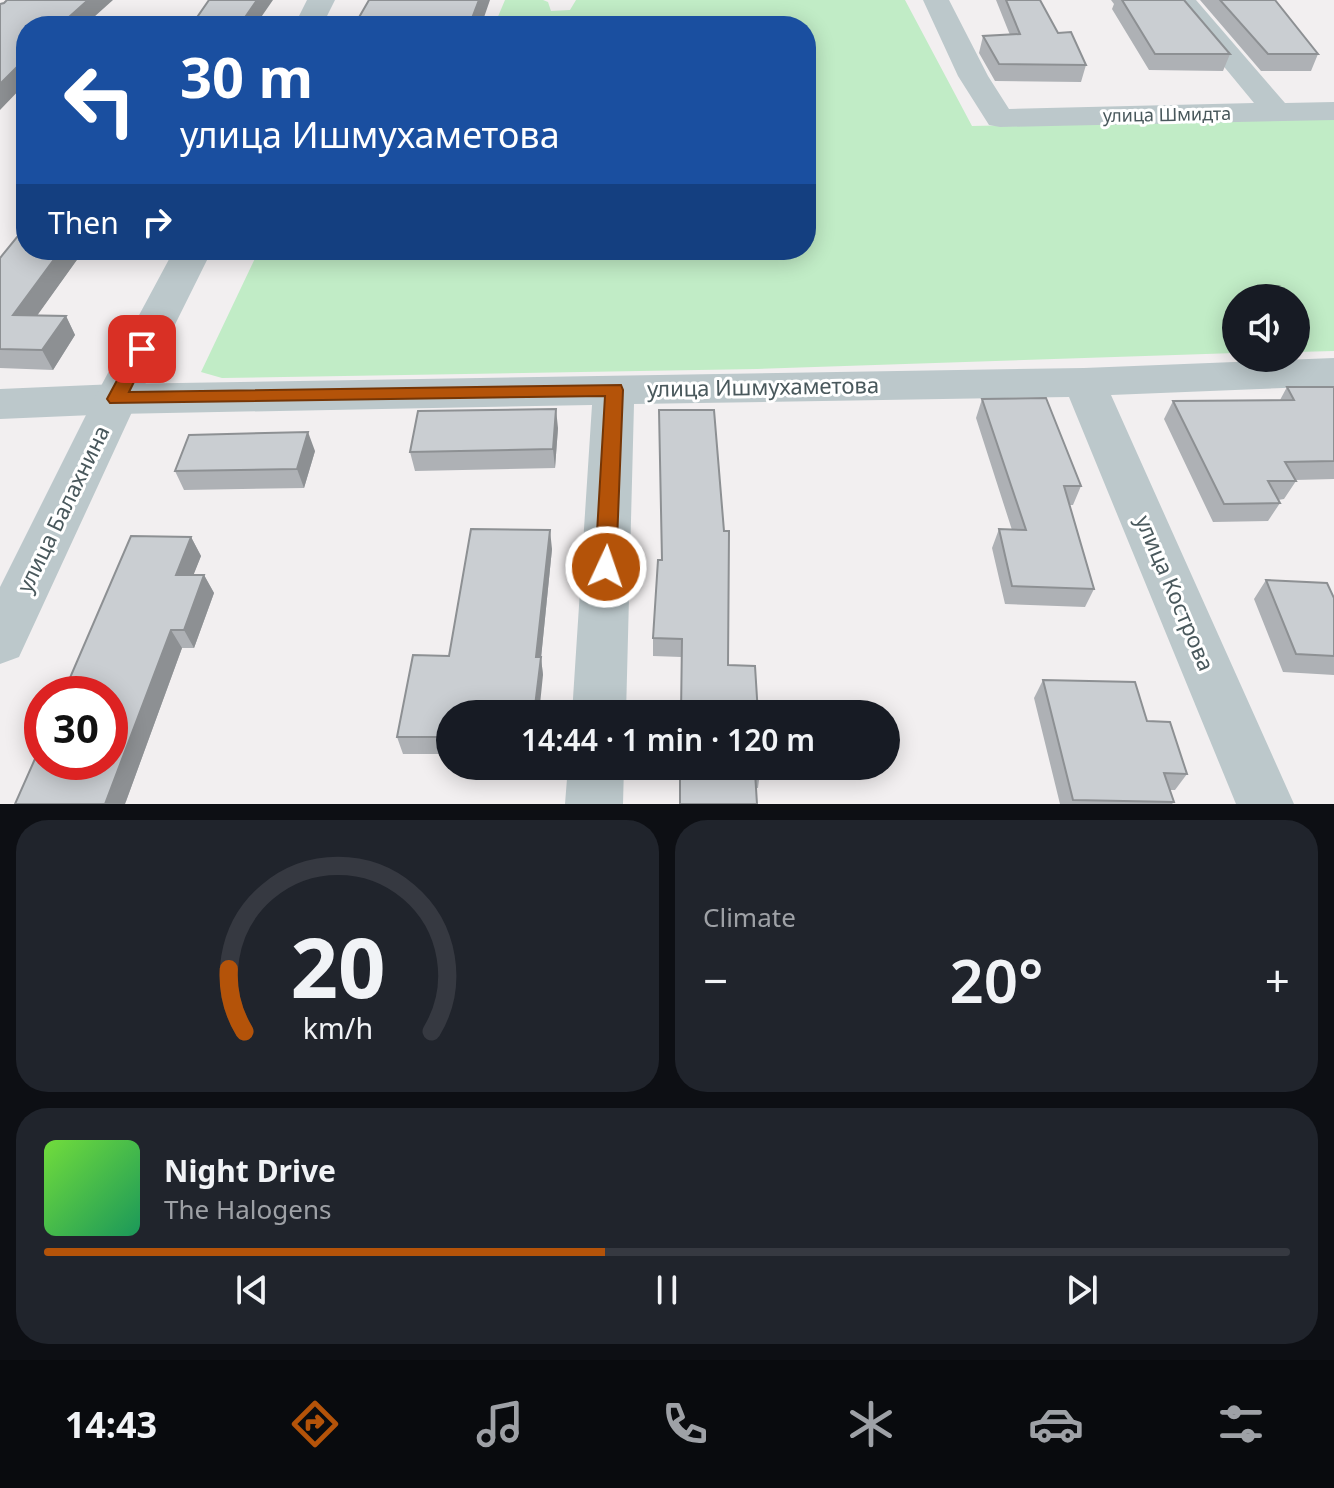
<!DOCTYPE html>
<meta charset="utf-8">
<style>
:root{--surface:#171b24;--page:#20242c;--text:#f1f3f6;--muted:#9ea1a6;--line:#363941;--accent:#b45309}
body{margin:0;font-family:"Noto Sans",sans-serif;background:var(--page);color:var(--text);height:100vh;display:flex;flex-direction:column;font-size:30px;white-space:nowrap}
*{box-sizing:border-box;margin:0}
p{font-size:26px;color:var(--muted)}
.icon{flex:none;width:44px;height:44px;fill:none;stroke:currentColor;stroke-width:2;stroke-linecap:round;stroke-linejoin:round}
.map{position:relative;height:804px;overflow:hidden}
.sheet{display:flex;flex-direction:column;gap:16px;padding:16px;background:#0d0f14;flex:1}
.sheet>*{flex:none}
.hud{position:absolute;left:16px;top:16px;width:800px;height:244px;border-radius:32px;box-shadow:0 4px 20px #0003;background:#1a4fa0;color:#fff;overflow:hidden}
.controls{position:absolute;left:1222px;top:284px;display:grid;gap:16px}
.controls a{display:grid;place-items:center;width:88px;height:88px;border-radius:50%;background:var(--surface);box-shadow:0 4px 20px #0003;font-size:40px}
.speed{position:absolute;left:24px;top:676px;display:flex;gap:16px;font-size:40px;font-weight:700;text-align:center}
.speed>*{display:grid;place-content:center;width:104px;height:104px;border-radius:50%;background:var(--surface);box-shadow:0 4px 20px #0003;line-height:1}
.speed .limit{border:12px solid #d22;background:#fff;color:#111}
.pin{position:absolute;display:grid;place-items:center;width:68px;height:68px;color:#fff;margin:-34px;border-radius:16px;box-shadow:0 4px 12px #0006}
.me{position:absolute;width:88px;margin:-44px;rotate:3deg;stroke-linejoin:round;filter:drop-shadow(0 0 6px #0008)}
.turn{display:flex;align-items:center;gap:28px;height:168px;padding:0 32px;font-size:36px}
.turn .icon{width:104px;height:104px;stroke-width:2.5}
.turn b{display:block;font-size:56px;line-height:68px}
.then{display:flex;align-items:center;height:76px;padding:0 32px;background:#0003;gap:16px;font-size:30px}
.big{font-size:60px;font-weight:600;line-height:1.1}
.sheet .widget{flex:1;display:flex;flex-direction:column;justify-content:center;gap:12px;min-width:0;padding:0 28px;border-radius:32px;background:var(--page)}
.sheet .dial{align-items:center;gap:0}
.dial svg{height:208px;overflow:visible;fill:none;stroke:var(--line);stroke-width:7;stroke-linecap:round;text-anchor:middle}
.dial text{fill:var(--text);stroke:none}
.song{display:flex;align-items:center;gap:24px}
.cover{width:96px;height:96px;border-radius:12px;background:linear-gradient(135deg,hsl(100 70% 55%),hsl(150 70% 35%))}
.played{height:8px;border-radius:4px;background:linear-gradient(90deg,var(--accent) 45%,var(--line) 45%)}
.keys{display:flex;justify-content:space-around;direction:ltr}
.heat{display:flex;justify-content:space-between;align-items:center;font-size:44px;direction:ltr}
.sheet .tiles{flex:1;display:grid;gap:16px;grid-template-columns:1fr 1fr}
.widget:last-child{grid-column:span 2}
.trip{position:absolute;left:436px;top:700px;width:464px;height:80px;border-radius:40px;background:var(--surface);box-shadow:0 4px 20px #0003;font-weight:600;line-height:80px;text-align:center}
.tabs{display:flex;height:128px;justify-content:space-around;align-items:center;background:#090b0e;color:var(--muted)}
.tabs .icon{width:56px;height:56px}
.tabs .on{color:var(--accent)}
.tabs b{font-size:36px;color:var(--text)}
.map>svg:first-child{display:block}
</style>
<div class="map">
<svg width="1334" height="804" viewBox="0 0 1334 804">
<rect width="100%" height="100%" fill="#f2eff0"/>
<path fill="#c1ecc6" d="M505,0H543L548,2L551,11L570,10L576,0H905L972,126L1334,119V351L1296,352V298H1236V353L757,369L222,378L201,372L259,250H806V26H494Z"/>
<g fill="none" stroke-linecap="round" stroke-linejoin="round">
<path fill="#bcc8cb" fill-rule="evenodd" d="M923,0H949L988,76L1009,109L1254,103L1169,0H1196L1285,103L1334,102V120L1000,127L989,125L958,76Z
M1334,358V386L1111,395L1294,804H1236L1069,397L634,404L626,714H572L592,405L116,414L0,419V389L116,384L1084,368Z
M568,766H624L623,804H565Z"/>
<path fill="#bcc8cb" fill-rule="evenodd" d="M307,0H335L322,26H294Z
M174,250H212L138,399L19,657L0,664V587L94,399Z"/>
</g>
<path fill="#aeb1b5" d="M996,0H1040L1058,33L1086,65L1081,82L995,81L979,53L983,36L1010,35Z
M1111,0H1184L1230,54L1223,71L1149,70L1112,9L1114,4Z
M1200,0H1275L1318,54L1311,71H1261Z
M26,250H84L37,315L66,316L75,335L53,370L0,368V258Z
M1287,387H1334V479L1295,480L1296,481L1284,499L1278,500L1280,503L1268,521L1213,522L1164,419L1173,401L1280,400Z
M982,399L1081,486L1073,505H1069L1094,589L1085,607L1005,604L992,548L999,529L1012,530L976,418Z
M558,428L555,468L415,471L410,452Z
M315,451L304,488L184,490L175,471Z
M191,537L201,556L193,575H204L214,593L194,648H182L125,804Z
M552,549L541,658L543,675L450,714V754H403L397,737L449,656Z
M662,560L728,665L758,714L681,657L653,656V638Z
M1266,580L1334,598V675L1283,672L1254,599Z
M1043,680L1147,721L1187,774L1175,790H1170L1174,802L1172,804H1060L1034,698Z
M680,766L760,772L758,788H756Z"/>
<path fill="#8d9093" d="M88,0H113L84,26H59Z
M257,0H273L255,26H239Z
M479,0H490L481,26H469Z
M26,58V83L0,110V84Z
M61,250H84L24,334L13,315Z
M66,316L75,335L53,370L42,350Z
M556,409L558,428L555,468L553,449Z
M308,432L315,451L304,488L297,469Z
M550,530L552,549L541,658L543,675L539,714H534L536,657Z
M191,537L201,556L186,594L176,575Z
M204,575L214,593L194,648L184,630Z
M171,630L182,648L125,804H105Z"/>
<path fill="#caced2" stroke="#8d9093" stroke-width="2" d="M7,0H88L59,26H26V58L0,84V4L4,3Z
M209,0H257L239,26H191Z
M369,0H479L469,26H354Z
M1006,0H1040L1058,33L1071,32L1086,65L999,64L983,36L1020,34Z
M1122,0H1184L1230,54H1155Z
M1220,0H1275L1318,54H1268Z
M26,226V250H61L13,315L66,316L42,350L0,349V258Z
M1287,387H1334V461L1285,462L1296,481H1268L1280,503L1224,504L1173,401L1294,400Z
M1046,398L1081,486H1064L1094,589L1012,586L999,529L1026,530L982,399Z
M556,409L553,449L410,452L418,411Z
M659,410H714L724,531H729L728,665L755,666L758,714H681L682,639L653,638L658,560H662Z
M308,432L297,469L175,471L189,435Z
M471,529L550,530L536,657H541L534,714H450V737H397L413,655L449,656Z
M131,536L191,537L176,575H204L184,630H171L105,804H15L42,743V762H110V694H63Z
M1266,580L1327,583L1334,598V656L1296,654Z
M1043,680L1135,682L1147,721L1170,722L1187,774L1164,773L1174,802L1073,800Z
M680,766H760V772H755L757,804H680Z"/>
<path fill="#b45309" stroke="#753606" stroke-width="2" d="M142,343L150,349L129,392L621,385L623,390L616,567L613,573L606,575L598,573L595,567L605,396L110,403L107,399L136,345Z"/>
<g text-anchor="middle" stroke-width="6" stroke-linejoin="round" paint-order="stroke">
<g font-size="18" fill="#49585c" stroke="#fff">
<text transform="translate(1167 115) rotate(-1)" y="6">улица Шмидта</text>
</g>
<g font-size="22" fill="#49585c" stroke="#fff">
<text transform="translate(763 387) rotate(-1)" y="8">улица Ишмухаметова</text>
<text transform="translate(63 509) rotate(-64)" y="8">улица Балахнина</text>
<text transform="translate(1175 593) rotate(67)" y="8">улица Кострова</text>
</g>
</g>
</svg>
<div class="controls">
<a><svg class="icon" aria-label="sound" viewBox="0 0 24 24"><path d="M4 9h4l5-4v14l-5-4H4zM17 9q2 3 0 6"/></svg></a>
</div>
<div class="speed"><div class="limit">30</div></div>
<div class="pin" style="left:142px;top:349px;background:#d93025"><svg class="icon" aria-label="arrive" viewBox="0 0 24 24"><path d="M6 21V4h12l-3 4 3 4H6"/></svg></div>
<svg class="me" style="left:606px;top:567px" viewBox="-20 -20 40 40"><circle r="17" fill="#b45309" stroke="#fff" stroke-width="3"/><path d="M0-11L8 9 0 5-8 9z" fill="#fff"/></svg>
<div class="trip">14:44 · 1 min · 120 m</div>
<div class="hud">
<div class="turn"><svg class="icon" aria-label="left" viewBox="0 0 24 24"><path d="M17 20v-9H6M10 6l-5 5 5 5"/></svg><div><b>30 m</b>улица Ишмухаметова</div></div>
<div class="then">Then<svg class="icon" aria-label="right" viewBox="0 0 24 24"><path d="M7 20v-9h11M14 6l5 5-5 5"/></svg></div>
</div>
</div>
<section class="sheet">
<div class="tiles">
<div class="widget dial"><svg viewBox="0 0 100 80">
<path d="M14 69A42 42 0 1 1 86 69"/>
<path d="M14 69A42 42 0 0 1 8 45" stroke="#b45309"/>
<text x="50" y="56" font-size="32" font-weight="700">20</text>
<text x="50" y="72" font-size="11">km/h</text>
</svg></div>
<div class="widget"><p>Climate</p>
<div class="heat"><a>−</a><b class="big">20°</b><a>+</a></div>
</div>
<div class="widget">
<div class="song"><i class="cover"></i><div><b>Night Drive</b><p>The Halogens</p></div></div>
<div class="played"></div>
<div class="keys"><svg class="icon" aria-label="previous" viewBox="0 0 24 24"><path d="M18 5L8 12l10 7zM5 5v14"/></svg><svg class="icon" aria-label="pause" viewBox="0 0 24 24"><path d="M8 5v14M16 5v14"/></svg><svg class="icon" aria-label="next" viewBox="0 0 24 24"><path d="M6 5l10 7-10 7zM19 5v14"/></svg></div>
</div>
</div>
</section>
<nav class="tabs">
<b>14:43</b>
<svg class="icon on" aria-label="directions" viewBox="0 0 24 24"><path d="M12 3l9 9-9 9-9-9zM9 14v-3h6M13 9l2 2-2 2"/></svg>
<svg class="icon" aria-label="music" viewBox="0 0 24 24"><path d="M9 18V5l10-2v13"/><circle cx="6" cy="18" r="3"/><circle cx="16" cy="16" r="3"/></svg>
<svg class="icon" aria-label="phone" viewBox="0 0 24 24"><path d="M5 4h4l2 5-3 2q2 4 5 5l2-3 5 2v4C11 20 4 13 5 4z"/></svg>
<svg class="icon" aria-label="climate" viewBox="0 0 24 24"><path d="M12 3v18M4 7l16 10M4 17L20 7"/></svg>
<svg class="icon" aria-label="car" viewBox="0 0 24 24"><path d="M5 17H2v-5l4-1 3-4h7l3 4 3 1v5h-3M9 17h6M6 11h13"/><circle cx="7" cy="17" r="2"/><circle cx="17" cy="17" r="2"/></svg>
<svg class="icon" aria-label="filters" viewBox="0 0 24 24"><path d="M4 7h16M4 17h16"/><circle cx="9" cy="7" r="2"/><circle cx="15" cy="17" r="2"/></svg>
</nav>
